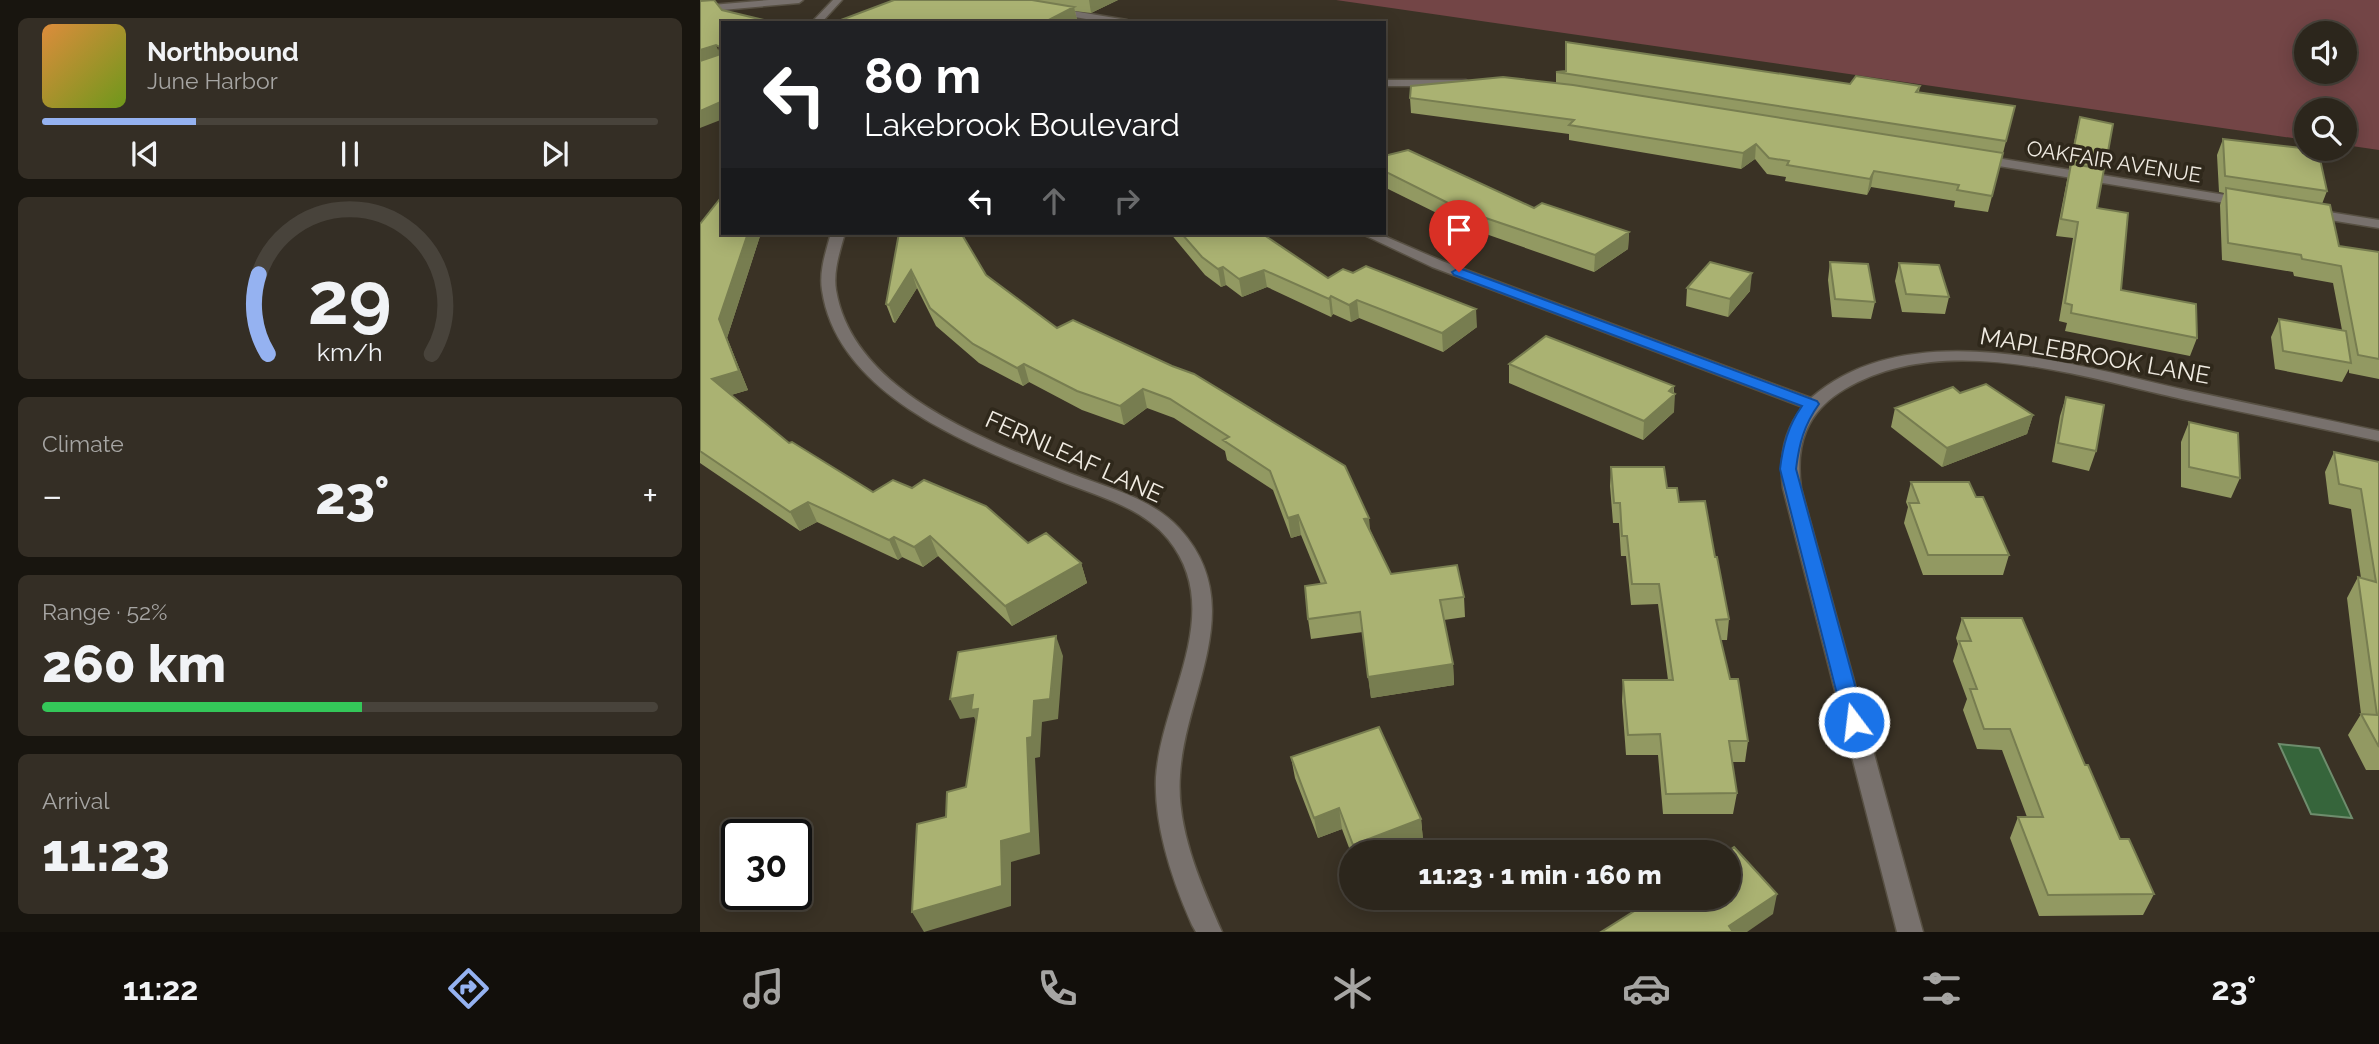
<!DOCTYPE html>
<meta charset="utf-8">
<style>
:root{--surface:#2c261c;--page:#342e25;--text:#f1f3f6;--muted:#a6a5a3;--line:#48433b;--accent:#95b2f1}
body{margin:0;font-family:Raleway,sans-serif;background:var(--page);color:var(--text);height:100vh;display:flex;flex-direction:column;font-size:26px;white-space:nowrap}
*{box-sizing:border-box;margin:0}
p{font-size:23px;color:var(--muted)}
.icon{flex:none;width:38px;height:38px;fill:none;stroke:currentColor;stroke-width:2;stroke-linecap:round;stroke-linejoin:round}
.map{position:relative;flex:1;overflow:hidden}
.details{display:flex;flex-direction:column;gap:18px;padding:18px;background:#18150f;width:700px}
.details>*{flex:none}
.banner{position:absolute;left:21px;top:21px;width:665px;height:214px;border-radius:0px;box-shadow:0 4px 18px #0003,0 0 0 2px var(--line);background:#202124;color:#fff;overflow:hidden}
.controls{position:absolute;left:1594px;top:21px;display:grid;gap:14px}
.controls a{display:grid;place-items:center;width:63px;height:63px;border-radius:50%;background:var(--surface);box-shadow:0 4px 18px #0003,0 0 0 2px var(--line);font-size:35px}
.speed{position:absolute;left:21px;top:819px;display:flex;gap:14px;font-size:35px;font-weight:700;text-align:center}
.speed>*{display:grid;place-content:center;width:91px;height:91px;border-radius:50%;background:var(--surface);box-shadow:0 4px 18px #0003,0 0 0 2px var(--line);line-height:1}
.speed .limit{border:4px solid #111;border-radius:10px;background:#fff;color:#111}
.pin{position:absolute;display:grid;place-items:center;width:60px;height:60px;color:#fff;margin:-72px -30px;border-radius:50% 50% 50% 0;rotate:-45deg;box-shadow:0 0 7px #0007}
.pin .icon{rotate:45deg}
.me{position:absolute;width:77px;margin:-38px;rotate:345deg;stroke-linejoin:round;filter:drop-shadow(0 0 5px #0008)}
.turn{display:flex;align-items:center;gap:24px;height:147px;padding:0 28px;font-size:32px}
.turn .icon{width:91px;height:91px;stroke-width:2.5}
.turn b{display:block;font-size:49px;line-height:60px}
.lanes{display:flex;align-items:center;height:66px;padding:0 28px;background:#0003;justify-content:center;gap:35px;direction:ltr}
.lanes .off{opacity:.35}
.big{font-size:52px;font-weight:800;line-height:1.1}
.details .widget{flex:1;display:flex;flex-direction:column;justify-content:center;gap:10px;min-width:0;padding:0 24px;border-radius:10px;background:var(--page)}
.details .dial{align-items:center;gap:0}
.dial svg{height:182px;overflow:visible;fill:none;stroke:var(--line);stroke-width:7;stroke-linecap:round;text-anchor:middle}
.dial text{fill:var(--text);stroke:none}
.song{display:flex;align-items:center;gap:21px}
.cover{width:84px;height:84px;border-radius:10px;background:linear-gradient(135deg,hsl(30 70% 55%),hsl(80 70% 35%))}
.played{height:7px;border-radius:4px;background:linear-gradient(90deg,var(--accent) 25%,var(--line) 25%)}
.keys{display:flex;justify-content:space-around;direction:ltr}
.heat{display:flex;justify-content:space-between;align-items:center;font-size:38px;direction:ltr}
.charge{height:10px;border-radius:5px;background:linear-gradient(90deg,#34c759 52%,var(--line) 0)}
.trip{position:absolute;left:639px;top:840px;width:402px;height:70px;border-radius:35px;background:var(--surface);box-shadow:0 4px 18px #0003,0 0 0 2px var(--line);font-weight:800;line-height:70px;text-align:center}
.menu{display:flex;height:112px;justify-content:space-around;align-items:center;background:#120f0b;color:var(--muted)}
.menu .icon{width:49px;height:49px}
.menu .current{color:var(--accent)}
.menu b{font-size:32px;color:var(--text)}
main{display:flex;flex:1;min-height:0}
.map>svg:first-child{display:block}
</style>
<main>
<section class="details">
<div class="widget">
<div class="song"><i class="cover"></i><div><b>Northbound</b><p>June Harbor</p></div></div>
<div class="played"></div>
<div class="keys"><svg class="icon" aria-label="previous" viewBox="0 0 24 24"><path d="M18 5L8 12l10 7zM5 5v14"/></svg><svg class="icon" aria-label="pause" viewBox="0 0 24 24"><path d="M8 5v14M16 5v14"/></svg><svg class="icon" aria-label="next" viewBox="0 0 24 24"><path d="M6 5l10 7-10 7zM19 5v14"/></svg></div>
</div>
<div class="widget dial"><svg viewBox="0 0 100 80">
<path d="M14 69A42 42 0 1 1 86 69"/>
<path d="M14 69A42 42 0 0 1 10 34" stroke="#95b2f1"/>
<text x="50" y="56" font-size="32" font-weight="700">29</text>
<text x="50" y="72" font-size="11">km/h</text>
</svg></div>
<div class="widget"><p>Climate</p>
<div class="heat"><a>−</a><b class="big">23°</b><a>+</a></div>
</div>
<div class="widget"><p>Range · 52%</p><b class="big">260 km</b><div class="charge"></div></div>
<div class="widget"><p>Arrival</p><b class="big">11:23</b></div>
</section>
<div class="map">
<svg width="1679" height="932" viewBox="0 0 1679 932">
<rect width="100%" height="100%" fill="#3a3225"/>
<path fill="#734546" fill-rule="evenodd" d="M636,0H1679V150L1645,145V110H1606V140ZM1645,33V72H1606V33Z"/>
<path fill="#36653b" stroke="#6e8d6d" stroke-width="2" d="M1579,744L1619,748L1652,818L1611,814Z"/>
<g fill="none" stroke-linecap="round" stroke-linejoin="round">
<defs>
<path id="minor" d="M69,0H103L99,3L0,12V6Z
M133,0H142L121,23H111Z
M355,8L427,20L432,23H409L352,13L350,11Z
M684,80H766L771,83L766,86H684Z
M1278,155L1544,198L1550,202L1544,206L1274,162V156Z
M1610,209L1679,220V228L1605,216V210Z
M131,233H145C140,251 133,271 136,290C153,392 287,441 372,474C409,488 451,498 479,528C550,605 485,690 480,775C476,829 501,884 522,932H496L492,925C472,880 454,826 456,777C461,698 527,612 468,539C441,506 394,495 357,480C271,446 137,395 122,290C119,271 126,251 131,233Z
M660,233H677L742,261L1111,398C1208,313 1373,365 1486,390C1550,404 1615,417 1679,431V441C1615,427 1551,414 1486,400C1381,377 1244,330 1145,389C1106,412 1095,445 1101,488L1223,932H1197L1083,488C1079,458 1083,431 1103,407L732,267Z"/>
</defs>
<use href="#minor" stroke="#575043" stroke-width="3"/>
<use href="#minor" fill="#78716d" fill-rule="evenodd"/>
</g>
<path fill="#929962" d="M194,0H418L391,13L375,11L377,20Z
M856,72L1150,84L1220,86L1219,92L1315,106L1288,212L1254,207L1255,201L1171,187L1167,195L1085,181L1086,177L1067,174L1055,159L1041,169L869,140V134L711,113L710,98L856,83Z
M1380,117L1407,157L1403,169L1397,208L1421,290L1497,338L1490,356L1365,331L1367,323L1359,321L1373,238L1356,236L1367,180L1370,168H1369L1376,133Z
M1523,139L1627,191L1622,204L1639,246L1679,252V379L1649,373V369L1642,382L1575,369L1571,337L1579,319L1642,330L1633,283L1594,276L1593,272L1522,260L1520,205L1524,193L1519,192L1517,155Z
M684,156L834,208L929,232L928,249L894,272L763,226L684,187Z
M0,224L61,233L27,338L48,390L31,395L89,443L173,492L328,543L381,563L387,583L312,626L238,556L223,567L202,557L198,560L117,522L100,531L0,463Z
M199,233L286,275L357,328L373,320L671,532L691,574L764,597L765,617L744,620L753,664L754,685L671,698L663,632L611,639L608,619L621,584L601,535L591,538L573,490L527,460L525,451L474,418L447,408L424,425L382,410L329,382L323,386L279,363L236,326L217,288L195,323L193,322L186,304Z
M470,233H561L628,278L777,327L743,352L659,318L651,322L633,314L631,317L567,287L542,297L526,285L521,287L505,275Z
M1130,262L1175,302L1171,319L1132,317L1128,280Z
M1199,263L1249,297L1245,314L1202,312L1195,281Z
M987,288L1050,291L1028,317L986,306Z
M809,364L974,386V412L943,440L809,383Z
M1260,393L1333,415L1327,434L1242,467L1191,427L1195,408Z
M1366,397L1396,451L1389,471L1352,462L1360,416Z
M1489,422L1540,478L1531,498L1481,487V442Z
M1634,452L1679,462V770H1666L1648,735L1661,714L1647,598L1658,577L1661,578L1651,509L1629,504L1625,472Z
M911,467L967,488L979,502L1015,557L1029,619L1027,640H1021L1030,679L1048,741L1045,762H1032L1037,793L1033,814H963L958,755H926L922,701L923,680H968L958,604L931,605L926,556H921L919,523H913L910,486Z
M1211,482L1276,497L1309,555L1303,575H1223L1204,523L1208,507L1206,502Z
M1262,618L1385,765L1420,839L1454,894L1443,915L1339,916L1310,838L1318,817H1327L1302,750L1277,749L1263,710L1267,699L1253,661L1258,644L1256,638Z
M591,757L721,819L723,840L691,852L651,853L642,829L618,838L595,778Z"/>
<path fill="#777d50" d="M389,0H418L391,13Z
M374,7L377,20L373,23H343Z
M16,45L22,59L0,67V50Z
M23,101V119L0,128V111Z
M1056,144L1055,159L1041,169L1043,153Z
M1174,171L1171,187L1167,195L1170,179Z
M929,232L928,249L894,272L895,255Z
M48,233H61L27,338L48,390L21,398L12,379L19,319Z
M523,267L526,285L521,287L518,269Z
M211,270L217,288L195,323L189,305Z
M564,270L567,287L542,297L539,279Z
M1052,273L1050,291L1028,317L1030,299Z
M631,296L633,314L631,317L629,299Z
M657,300L659,318L651,322L649,305Z
M776,309L777,327L743,352L742,333Z
M324,364L329,382L323,386L317,368Z
M974,386L973,396L975,394L974,412L943,440L944,421L969,391Z
M443,389L447,408L424,425L420,406Z
M1333,415L1327,434L1242,467L1247,448Z
M108,502L117,522L100,531L90,512Z
M598,515L601,535L591,538L588,518Z
M669,518L671,538L664,519Z
M230,536L238,556L223,567L214,547Z
M194,537L202,557L198,560L189,540Z
M381,563L387,583L312,626L305,606Z
M356,636L363,656L358,719L342,722L340,757L335,758L340,854L311,862V906L224,932L212,912L301,841L334,701Z
M753,664L754,685L671,698L668,677Z
M273,695L282,715L280,731L274,717L260,719L250,699Z
M639,808L642,829L618,838L614,818Z
M721,819L723,840L691,852H654L653,845Z
M1077,894L1073,914L1047,932H1028L1029,926Z"/>
<path fill="#aab272" stroke="#777d50" stroke-width="2" d="M14,0L22,10L76,23H23V101L0,111V61L18,55L20,47L16,45L0,50V1Z
M194,0H332L374,7L343,23H133Z
M866,42L1150,84L1156,76L1220,86L1216,92L1315,106L1306,141L856,72L866,71Z
M803,77L873,85L1303,153L1292,196L1257,190L1259,185L1174,171L1170,179L1087,165L1089,161L1069,158L1056,144L1043,153L869,125L874,120L710,98L711,86Z
M1380,117L1413,124L1407,157L1373,152Z
M1523,139L1618,150L1627,191L1525,176Z
M708,150L834,208L842,203L929,232L895,255L762,210L684,171V156Z
M1371,164L1404,169L1397,208L1428,213L1421,290L1496,304L1497,338L1371,313L1372,305L1365,303L1378,222L1361,219Z
M1526,188L1630,205L1639,246L1679,252V359L1658,355L1641,266L1602,259L1601,255L1528,243Z
M23,195V233H48L19,319L39,371L12,379L89,443L92,442L173,492L193,480L212,488L224,480L286,506L328,543L346,533L381,563L305,606L230,536L214,547L194,537L189,540L108,502L90,512L0,451V224Z
M199,233H261L286,275L357,328L373,320L472,366L494,374L645,466L669,518L664,519L691,574L757,565L764,597L740,600L753,664L668,677L660,612L608,619L605,586L626,583L598,515L588,518L570,471L523,440L529,437L470,399L443,389L420,406L377,391L324,364L317,368L273,344L230,308L211,270L189,305L186,304Z
M481,233H561L628,278L643,269L653,273L666,266L776,309L742,333L657,300L649,305L631,296L629,299L564,270L539,279L523,267L518,269L502,257Z
M1010,262L1052,273L1030,299L987,288Z
M1130,262L1168,264L1175,302L1135,299Z
M1199,263L1239,265L1249,297L1206,294Z
M1579,319L1646,331L1651,363L1583,351Z
M846,336L974,386L969,391L975,394L944,421L809,364Z
M1286,384L1333,415L1247,448L1195,408L1253,387L1260,393Z
M1366,397L1404,405L1396,451L1358,443Z
M1489,422L1538,433L1540,478L1489,467Z
M1634,452L1679,462V747L1661,714L1677,715L1658,577L1676,582L1661,489L1639,484Z
M911,467H964L967,488H977L979,502L1005,501L1015,557H1017L1029,619L1016,620L1030,679H1038L1048,741H1029L1037,793L966,794L960,734L928,735L923,680H973L959,584H932L927,536H922L920,503H914Z
M1211,482H1269L1276,497H1283L1309,555H1228L1209,503H1219Z
M1262,618H1322L1385,765H1388L1420,839H1429L1454,894L1348,895L1318,817H1343L1310,729H1284L1270,689H1277L1259,641H1271Z
M356,636L350,699L334,701L332,737L327,738L331,833L301,841L302,886L212,912L217,824L246,817L247,792L266,787L278,709L271,710L273,695L250,699L258,652Z
M679,727L721,819L653,845L639,808L614,818L591,757Z
M1034,847L1077,894L1029,926L1033,932H901L955,898H1029V852H1027Z"/>
<path fill="#1a73e8" stroke="#114b97" stroke-width="2" d="M759,268L1117,401L1119,404C1104,425 1099,444 1096,469L1165,722L1162,728L1154,730L1147,728L1144,722L1080,469C1083,445 1088,426 1102,406L754,275L752,272Z"/>
<g text-anchor="middle" stroke-width="7" stroke-linejoin="round" paint-order="stroke">
<g font-size="21" fill="#f0ebe2" stroke="#2f281b">
<text transform="translate(1414 162) rotate(9)" y="7">OAKFAIR AVENUE</text>
</g>
<g font-size="24" fill="#f0ebe2" stroke="#2f281b">
<text transform="translate(1395 356) rotate(10)" y="8">MAPLEBROOK LANE</text>
<text transform="translate(374 457) rotate(24)" y="8">FERNLEAF LANE</text>
</g>
</g>
</svg>
<div class="controls">
<a><svg class="icon" aria-label="sound" viewBox="0 0 24 24"><path d="M4 9h4l5-4v14l-5-4H4zM17 9q2 3 0 6"/></svg></a>
<a><svg class="icon" aria-label="search" viewBox="0 0 24 24"><circle cx="10" cy="10" r="6"/><path d="M15 15l6 6"/></svg></a>
</div>
<div class="speed"><div class="limit">30</div></div>
<div class="pin" style="left:759px;top:272px;background:#d93025"><svg class="icon" aria-label="arrive" viewBox="0 0 24 24"><path d="M6 21V4h12l-3 4 3 4H6"/></svg></div>
<svg class="me" style="left:1154px;top:722px" viewBox="-20 -20 40 40"><circle r="17" fill="#1a73e8" stroke="#fff" stroke-width="3"/><path d="M0-11L8 9 0 5-8 9z" fill="#fff"/></svg>
<div class="trip">11:23 · 1 min · 160 m</div>
<div class="banner">
<div class="turn"><svg class="icon" aria-label="left" viewBox="0 0 24 24"><path d="M17 20v-9H6M10 6l-5 5 5 5"/></svg><div><b>80 m</b>Lakebrook Boulevard</div></div>
<div class="lanes"><svg class="icon" aria-label="left" viewBox="0 0 24 24"><path d="M17 20v-9H6M10 6l-5 5 5 5"/></svg><svg class="icon off" aria-label="ahead" viewBox="0 0 24 24"><path d="M12 20V5M6 11l6-6 6 6"/></svg><svg class="icon off" aria-label="right" viewBox="0 0 24 24"><path d="M7 20v-9h11M14 6l5 5-5 5"/></svg></div>
</div>
</div>
</main>
<nav class="menu">
<b>11:22</b>
<svg class="icon current" aria-label="directions" viewBox="0 0 24 24"><path d="M12 3l9 9-9 9-9-9zM9 14v-3h6M13 9l2 2-2 2"/></svg>
<svg class="icon" aria-label="music" viewBox="0 0 24 24"><path d="M9 18V5l10-2v13"/><circle cx="6" cy="18" r="3"/><circle cx="16" cy="16" r="3"/></svg>
<svg class="icon" aria-label="phone" viewBox="0 0 24 24"><path d="M5 4h4l2 5-3 2q2 4 5 5l2-3 5 2v4C11 20 4 13 5 4z"/></svg>
<svg class="icon" aria-label="climate" viewBox="0 0 24 24"><path d="M12 3v18M4 7l16 10M4 17L20 7"/></svg>
<svg class="icon" aria-label="car" viewBox="0 0 24 24"><path d="M5 17H2v-5l4-1 3-4h7l3 4 3 1v5h-3M9 17h6M6 11h13"/><circle cx="7" cy="17" r="2"/><circle cx="17" cy="17" r="2"/></svg>
<svg class="icon" aria-label="filters" viewBox="0 0 24 24"><path d="M4 7h16M4 17h16"/><circle cx="9" cy="7" r="2"/><circle cx="15" cy="17" r="2"/></svg>
<b>23°</b>
</nav>
